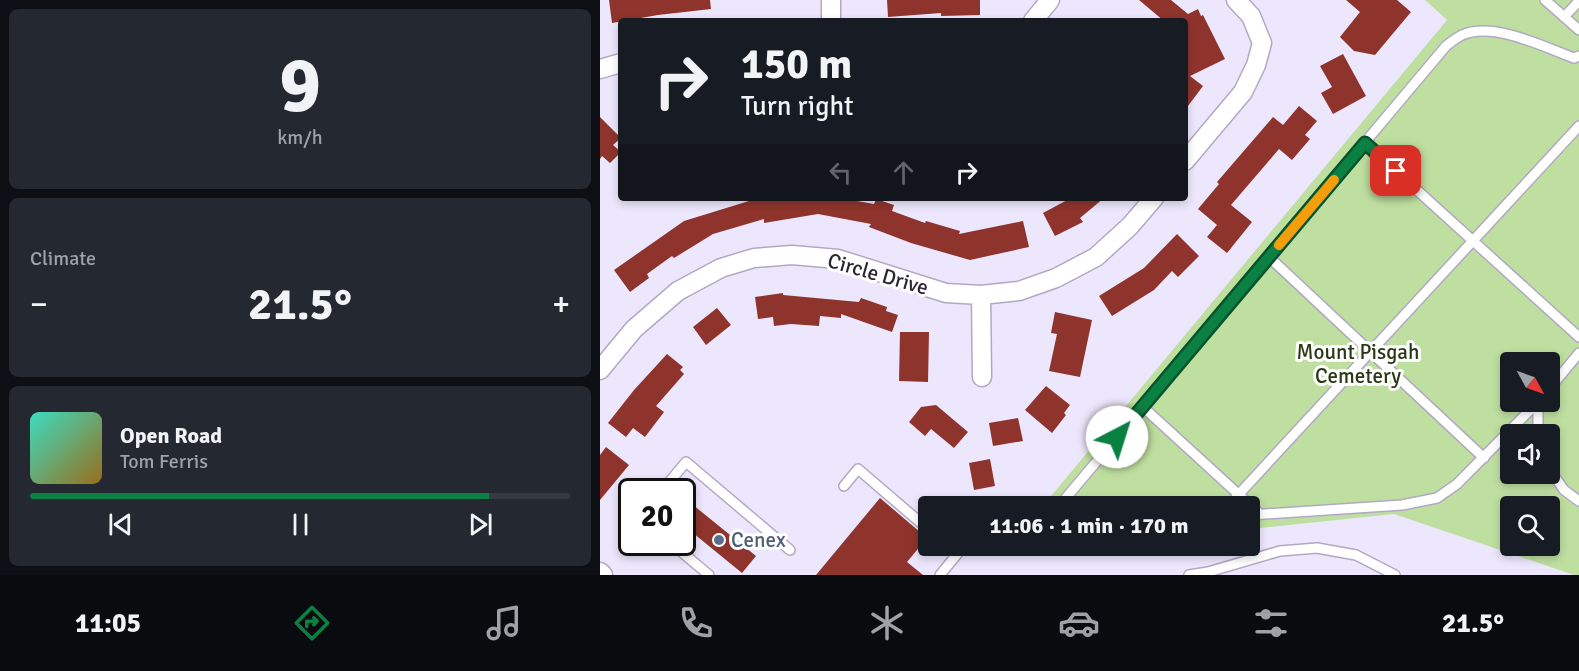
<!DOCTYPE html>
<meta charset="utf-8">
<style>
:root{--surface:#171b24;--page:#242831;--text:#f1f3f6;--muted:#9ea1a6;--line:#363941;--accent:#0b8043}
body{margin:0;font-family:Signika,sans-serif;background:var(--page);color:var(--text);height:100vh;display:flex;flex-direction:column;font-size:22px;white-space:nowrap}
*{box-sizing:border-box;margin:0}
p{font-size:20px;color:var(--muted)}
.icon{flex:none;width:33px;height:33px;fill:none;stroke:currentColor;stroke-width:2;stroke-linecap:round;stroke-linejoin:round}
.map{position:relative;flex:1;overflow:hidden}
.drawer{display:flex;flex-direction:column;gap:9px;padding:9px;background:#0d0f14;width:600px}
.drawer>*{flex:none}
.hud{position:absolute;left:18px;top:18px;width:570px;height:183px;border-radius:6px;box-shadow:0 3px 9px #0003;background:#171b24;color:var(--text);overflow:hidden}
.needle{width:39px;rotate:130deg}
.fabs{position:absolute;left:900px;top:352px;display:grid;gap:12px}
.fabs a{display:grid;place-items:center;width:60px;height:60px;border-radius:6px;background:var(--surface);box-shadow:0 3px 9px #0003;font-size:30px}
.speed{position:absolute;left:18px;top:478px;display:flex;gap:12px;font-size:30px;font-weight:700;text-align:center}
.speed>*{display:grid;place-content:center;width:78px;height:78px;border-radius:50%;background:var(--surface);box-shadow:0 3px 9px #0003;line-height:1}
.speed .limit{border:3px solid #111;border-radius:9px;background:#fff;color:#111}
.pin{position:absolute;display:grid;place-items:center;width:51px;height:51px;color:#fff;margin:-26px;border-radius:12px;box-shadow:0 3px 9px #0006}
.me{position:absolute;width:66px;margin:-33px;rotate:40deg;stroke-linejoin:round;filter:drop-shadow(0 0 4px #0008)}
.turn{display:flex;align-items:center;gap:21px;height:126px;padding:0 24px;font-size:27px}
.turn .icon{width:78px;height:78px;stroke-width:2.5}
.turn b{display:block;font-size:42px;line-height:51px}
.lanes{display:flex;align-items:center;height:57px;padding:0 24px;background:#0003;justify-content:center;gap:30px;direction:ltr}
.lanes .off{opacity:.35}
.big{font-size:45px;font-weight:700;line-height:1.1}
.drawer .card{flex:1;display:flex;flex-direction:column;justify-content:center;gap:9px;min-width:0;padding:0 21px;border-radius:9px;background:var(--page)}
.drawer .dial{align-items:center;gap:0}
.dial b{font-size:78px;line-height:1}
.song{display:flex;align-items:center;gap:18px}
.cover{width:72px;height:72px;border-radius:9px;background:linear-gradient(135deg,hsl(170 70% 55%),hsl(40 70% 35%))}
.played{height:6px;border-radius:3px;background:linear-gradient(90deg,var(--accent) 85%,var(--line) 85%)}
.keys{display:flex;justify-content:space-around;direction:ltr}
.heat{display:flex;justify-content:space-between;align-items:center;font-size:33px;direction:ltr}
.trip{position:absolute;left:318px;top:496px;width:342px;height:60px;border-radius:6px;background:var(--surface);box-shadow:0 3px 9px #0003;font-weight:700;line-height:60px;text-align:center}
.menu{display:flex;height:96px;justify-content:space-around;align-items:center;background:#090b0e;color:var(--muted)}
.menu .icon{width:42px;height:42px}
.menu .current{color:var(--accent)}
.menu b{font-size:27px;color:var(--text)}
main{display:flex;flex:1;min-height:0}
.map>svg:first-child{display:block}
</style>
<main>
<section class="drawer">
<div class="card dial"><b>9</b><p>km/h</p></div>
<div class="card"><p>Climate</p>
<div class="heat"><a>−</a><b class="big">21.5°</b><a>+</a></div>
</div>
<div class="card">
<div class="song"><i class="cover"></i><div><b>Open Road</b><p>Tom Ferris</p></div></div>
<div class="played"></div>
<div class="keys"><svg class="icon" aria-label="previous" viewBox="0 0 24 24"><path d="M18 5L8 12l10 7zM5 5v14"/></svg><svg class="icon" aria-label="pause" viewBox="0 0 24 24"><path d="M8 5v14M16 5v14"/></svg><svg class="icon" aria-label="next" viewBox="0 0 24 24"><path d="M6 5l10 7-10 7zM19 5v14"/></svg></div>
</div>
</section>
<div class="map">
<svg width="979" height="575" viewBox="0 0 979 575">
<rect width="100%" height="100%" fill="#ede7fd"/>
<path fill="#bfdfa0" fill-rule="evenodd" d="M825,0H979V575H974L794,514L650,529V507H442L847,20ZM910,363H950V402H910ZM910,435H950V474H910ZM910,507H950V546H910Z
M410,546H491L408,555L405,552Z"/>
<path fill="#8e342c" d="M9,0H110L111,9L58,15L12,23Z
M287,0H380V15L341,16V13L288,17Z
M539,0H571L588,14L598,9L601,16L603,15L625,59L590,76L603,86L585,110V21H564Z
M746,0H797L811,12L775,55L754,51L740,37L760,12Z
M743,54L766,96L733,114L721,93L732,87L720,66Z
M699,106L717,121L705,135L710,139L692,160L679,149L631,205L652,222L627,253L607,237L617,225L598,209L619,184L617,182L673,117L683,125Z
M0,117L21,138L13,145L21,152L10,163L2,156L0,159Z
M168,198H240L274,204L276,199L294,205L292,211L325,223L326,221L360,231L359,234L423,221L429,247L370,260L311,243L269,227L271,224L218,214L164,223V219L113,234L74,258L72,256L47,274L49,278L30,292L14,270L84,221L149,201Z
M471,198H504L480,218L483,222L455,236L443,213Z
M577,234L599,256L578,277L572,271L554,290L512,316L499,296L544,268Z
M183,293V295L259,302L261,298L287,307L286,311L298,315L292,332L241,314V318L220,316L219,326L191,324L174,326L173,317L158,319L155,297Z
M117,308L131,325L106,345L93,327Z
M455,312L492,320L480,377L449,371L457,334L451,333Z
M300,332H329L328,382L299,381Z
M67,354L83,367L80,370L84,374L56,406L64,412L45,437L33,428L26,437L8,423L34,390Z
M446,386L470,405L464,413L466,415L452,433L425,410Z
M336,405L368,432L354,448L331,429L325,436L309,422L321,407Z
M418,418L423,441L393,446L389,423Z
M6,447L29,465L0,500V455Z
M390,459L395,486L374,490L369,463Z
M82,496L156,556L142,573L82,524Z
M280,498L327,538L307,562L323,575H216Z"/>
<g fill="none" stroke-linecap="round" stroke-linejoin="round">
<defs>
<path id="lane" d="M945,0L979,30
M964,17L979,1
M765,143L979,337
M669,257L884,458
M950,388L979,353
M543,407L660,514
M938,435V402
M950,470L964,490L979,501
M244,486L258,469L328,529
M61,492L86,462L190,550
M460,507L465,499L846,46C851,42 856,38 862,35C893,21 944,47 974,58L979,56
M627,507L979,126
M650,515L802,505L837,498L857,484L938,402
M71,543L109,575
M340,575L358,553L349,546
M589,575L608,572L680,551L717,548L756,555L795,575"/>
<path id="street" d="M231,0V21
M433,21L450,0
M0,69L21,63
M585,161L643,92L656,65L662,43L651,16L636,0
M381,295L382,377
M0,370L34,329L78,291L121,268L154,258L192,255L238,259L346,293L381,295L419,291L456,278L496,257L530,226L554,198
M0,572L3,575"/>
</defs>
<use href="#lane" stroke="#b1a9c3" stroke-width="12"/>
<use href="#street" stroke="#b1a9c3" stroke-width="21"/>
<use href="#lane" stroke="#fff" stroke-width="9"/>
<use href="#street" stroke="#fff" stroke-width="18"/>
</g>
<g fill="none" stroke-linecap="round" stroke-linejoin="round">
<defs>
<path id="route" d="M517,437L765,143L796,171"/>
</defs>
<use href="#route" stroke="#07532c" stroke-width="15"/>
<use href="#route" stroke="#0b8043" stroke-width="10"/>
<path stroke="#f59e0b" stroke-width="10" d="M679,245L734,180"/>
</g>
<circle fill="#5c6f8a" stroke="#fff" stroke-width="2" cx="119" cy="540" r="6"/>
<g text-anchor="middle" stroke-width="6" stroke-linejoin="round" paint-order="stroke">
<g font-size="21" fill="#2a2631" stroke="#fff">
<text transform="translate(278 274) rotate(16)" y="7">Circle Drive</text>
</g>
<g font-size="21" fill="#293915" stroke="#fff">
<text x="758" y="359">Mount Pisgah<tspan x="758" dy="24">Cemetery</tspan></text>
</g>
<g font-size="21" fill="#4e5e75" stroke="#fff" text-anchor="start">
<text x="131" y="547">Cenex</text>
</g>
</g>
</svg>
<div class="fabs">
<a><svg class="needle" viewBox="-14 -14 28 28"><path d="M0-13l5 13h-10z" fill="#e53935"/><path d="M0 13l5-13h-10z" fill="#9ea1a6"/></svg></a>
<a><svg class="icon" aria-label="sound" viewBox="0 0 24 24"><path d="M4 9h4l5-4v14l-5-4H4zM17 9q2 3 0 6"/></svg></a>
<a><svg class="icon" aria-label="search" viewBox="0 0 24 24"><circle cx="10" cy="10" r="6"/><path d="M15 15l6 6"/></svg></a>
</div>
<div class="speed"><div class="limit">20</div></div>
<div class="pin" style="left:796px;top:171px;background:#d93025"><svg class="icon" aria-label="arrive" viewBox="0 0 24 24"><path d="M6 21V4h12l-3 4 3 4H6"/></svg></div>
<svg class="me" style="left:517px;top:437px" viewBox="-20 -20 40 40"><circle r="19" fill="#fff"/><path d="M0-13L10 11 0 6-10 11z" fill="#0b8043"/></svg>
<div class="trip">11:06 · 1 min · 170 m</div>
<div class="hud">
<div class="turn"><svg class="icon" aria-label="right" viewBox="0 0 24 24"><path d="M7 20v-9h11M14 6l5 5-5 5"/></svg><div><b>150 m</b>Turn right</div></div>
<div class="lanes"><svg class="icon off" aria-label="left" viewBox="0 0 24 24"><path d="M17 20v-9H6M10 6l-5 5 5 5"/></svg><svg class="icon off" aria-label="ahead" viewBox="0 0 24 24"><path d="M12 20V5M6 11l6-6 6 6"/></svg><svg class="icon" aria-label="right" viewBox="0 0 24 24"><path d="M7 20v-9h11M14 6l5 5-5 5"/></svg></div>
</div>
</div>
</main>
<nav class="menu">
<b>11:05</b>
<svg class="icon current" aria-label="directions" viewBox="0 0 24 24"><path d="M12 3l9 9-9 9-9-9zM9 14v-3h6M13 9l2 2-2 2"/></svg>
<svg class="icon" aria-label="music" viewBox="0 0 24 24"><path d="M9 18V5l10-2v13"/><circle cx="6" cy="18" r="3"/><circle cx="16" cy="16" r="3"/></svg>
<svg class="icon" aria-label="phone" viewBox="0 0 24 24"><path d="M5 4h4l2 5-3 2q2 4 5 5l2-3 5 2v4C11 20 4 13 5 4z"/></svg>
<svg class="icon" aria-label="climate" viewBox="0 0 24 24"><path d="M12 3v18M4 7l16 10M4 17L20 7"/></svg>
<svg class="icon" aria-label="car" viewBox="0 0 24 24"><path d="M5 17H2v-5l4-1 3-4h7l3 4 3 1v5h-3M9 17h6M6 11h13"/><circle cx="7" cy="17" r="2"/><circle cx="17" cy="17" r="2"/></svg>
<svg class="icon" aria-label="filters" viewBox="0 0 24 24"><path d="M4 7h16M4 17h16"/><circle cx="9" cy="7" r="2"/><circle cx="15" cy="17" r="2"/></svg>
<b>21.5°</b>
</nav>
